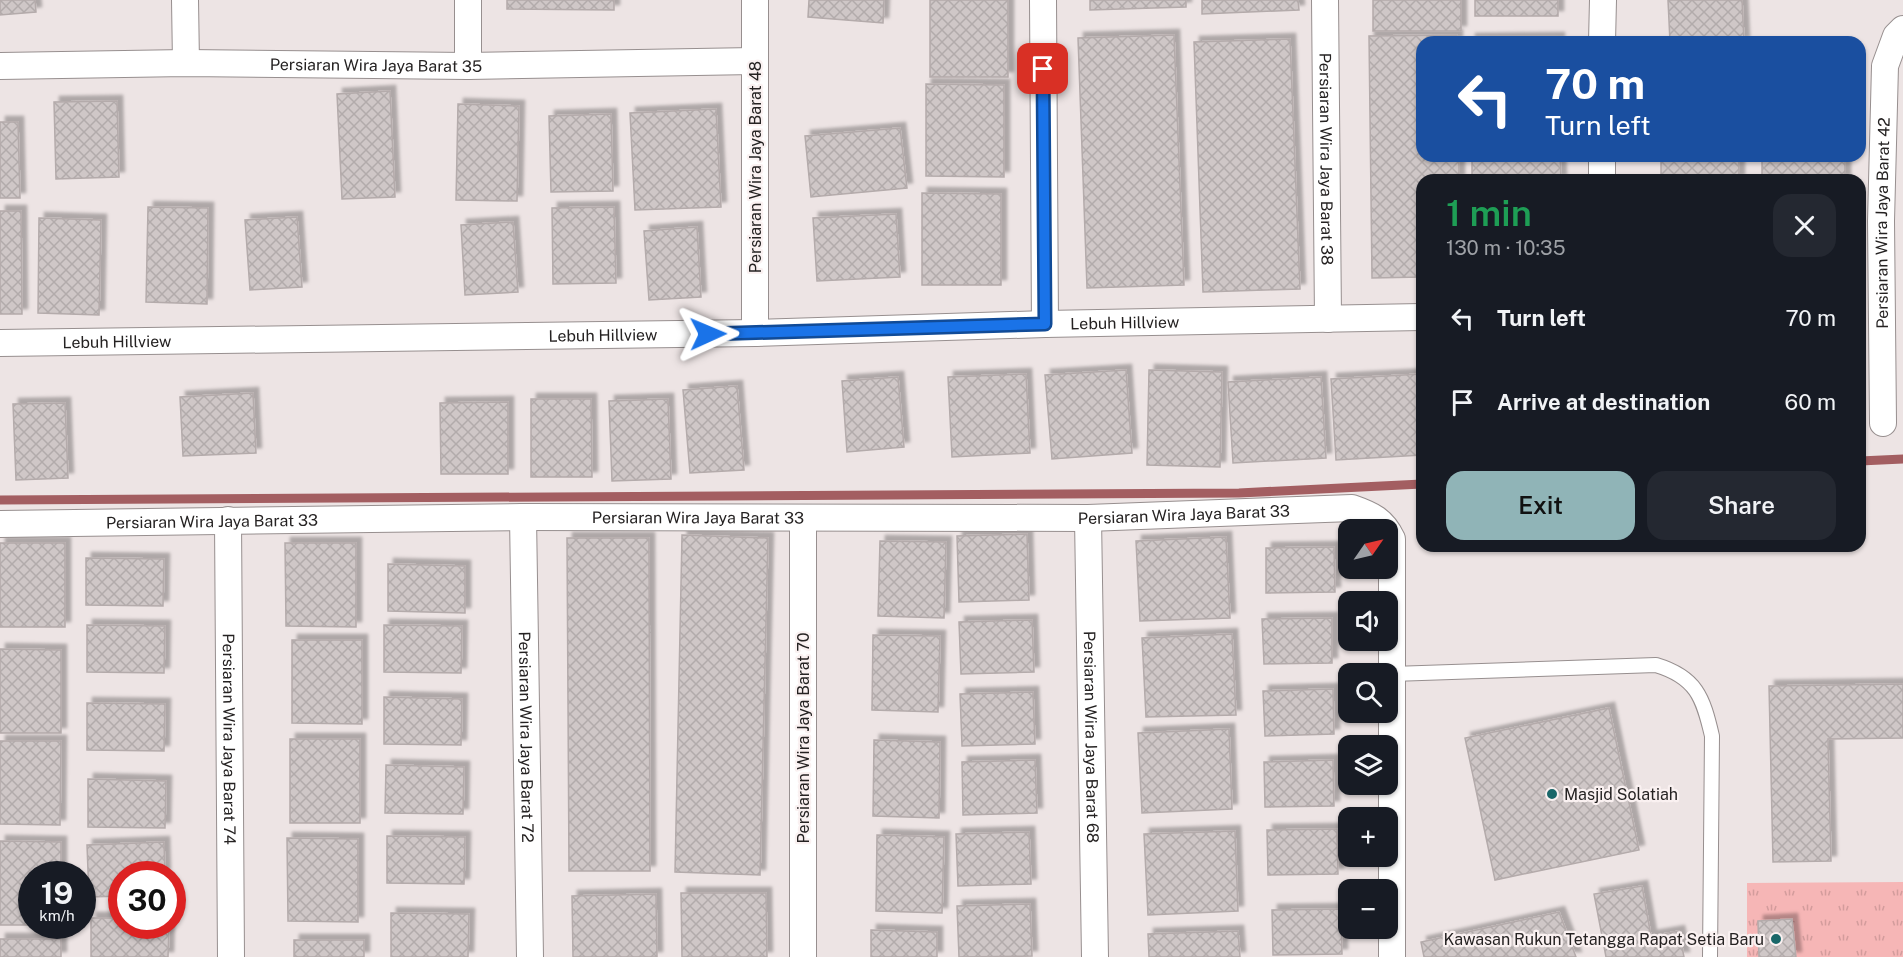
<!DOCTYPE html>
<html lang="en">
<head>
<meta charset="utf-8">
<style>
  body { margin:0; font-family:"Public Sans",sans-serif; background:#242831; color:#f1f3f6; height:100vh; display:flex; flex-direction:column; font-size:22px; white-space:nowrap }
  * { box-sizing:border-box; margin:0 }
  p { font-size:20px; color:#9ea1a6 }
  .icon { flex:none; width:33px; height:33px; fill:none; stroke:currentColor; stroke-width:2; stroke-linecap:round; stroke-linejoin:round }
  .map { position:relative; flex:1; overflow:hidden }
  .drawer { position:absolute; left:1416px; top:174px; width:450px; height:378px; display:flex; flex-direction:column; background:#171b24; border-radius:18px; box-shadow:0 2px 4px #0004 }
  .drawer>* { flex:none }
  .guide { position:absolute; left:1416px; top:36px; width:450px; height:126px; border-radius:18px; box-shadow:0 2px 4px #0004; background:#1a4fa0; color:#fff; overflow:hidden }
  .needle { width:39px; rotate:56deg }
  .controls { position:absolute; left:1338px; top:519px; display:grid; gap:12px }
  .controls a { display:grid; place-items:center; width:60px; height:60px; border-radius:12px; background:#171b24; box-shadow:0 2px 4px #0004; font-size:30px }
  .speed { position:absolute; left:18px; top:861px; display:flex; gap:12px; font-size:30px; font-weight:700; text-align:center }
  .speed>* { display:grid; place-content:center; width:78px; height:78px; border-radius:50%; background:#171b24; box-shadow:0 2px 4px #0004; line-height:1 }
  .speed small { font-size:15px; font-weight:400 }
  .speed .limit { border:9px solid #d22; background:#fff; color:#111 }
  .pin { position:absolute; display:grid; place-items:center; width:51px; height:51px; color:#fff; margin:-26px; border-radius:12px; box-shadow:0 3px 9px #0006 }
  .me { position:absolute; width:66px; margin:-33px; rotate:89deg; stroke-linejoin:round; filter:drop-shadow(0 0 4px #0008) }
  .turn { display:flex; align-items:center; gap:21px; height:126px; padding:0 30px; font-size:27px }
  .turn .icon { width:78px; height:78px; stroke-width:2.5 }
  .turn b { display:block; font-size:42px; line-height:51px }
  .round { display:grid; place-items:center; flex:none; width:63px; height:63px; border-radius:18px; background:#242831 }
  .overview { display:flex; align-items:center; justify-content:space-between; height:102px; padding:0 30px }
  h1 { font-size:36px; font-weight:600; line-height:45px; color:#1e9e55 }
  .button { display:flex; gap:12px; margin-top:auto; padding:12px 30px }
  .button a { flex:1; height:69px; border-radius:18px; background:#90b4b7; color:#111; font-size:24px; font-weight:600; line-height:69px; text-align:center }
  .button a+a { background:#242831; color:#f1f3f6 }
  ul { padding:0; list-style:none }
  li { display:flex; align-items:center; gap:18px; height:84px; padding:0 30px }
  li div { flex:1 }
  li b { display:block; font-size:22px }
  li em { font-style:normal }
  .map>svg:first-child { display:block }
  .park { fill:url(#park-tufts) }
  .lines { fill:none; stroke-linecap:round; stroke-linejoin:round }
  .stream { stroke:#a35e61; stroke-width:9 }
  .building { fill:url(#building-cross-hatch); stroke:#b4abab; stroke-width:1.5; filter:url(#shadow) }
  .lane-casing { stroke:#978f8f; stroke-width:16 }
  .street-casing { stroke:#978f8f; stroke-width:28 }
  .lane { stroke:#fff; stroke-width:14 }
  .street { stroke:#fff; stroke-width:26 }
  .route-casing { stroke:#114b97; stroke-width:15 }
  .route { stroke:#1a73e8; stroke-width:10 }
  .poi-dot { fill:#196769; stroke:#faf1f1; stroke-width:2 }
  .labels { text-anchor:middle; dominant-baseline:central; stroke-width:4.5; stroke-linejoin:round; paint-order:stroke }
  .street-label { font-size:16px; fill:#252222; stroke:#faf1f1 }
  .poi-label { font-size:16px; fill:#252222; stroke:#faf1f1; text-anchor:start }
</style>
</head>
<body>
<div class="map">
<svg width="1903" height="957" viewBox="0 0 1903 957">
  <defs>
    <pattern id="park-tufts" width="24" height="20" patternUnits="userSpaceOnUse" patternTransform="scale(1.5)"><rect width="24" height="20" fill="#f6b6b6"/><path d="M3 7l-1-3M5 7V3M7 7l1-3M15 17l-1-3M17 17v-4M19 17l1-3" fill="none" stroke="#d39c9c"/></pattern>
    <pattern id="building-cross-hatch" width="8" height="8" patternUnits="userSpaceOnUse" patternTransform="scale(1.5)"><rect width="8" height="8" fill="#cfc7c7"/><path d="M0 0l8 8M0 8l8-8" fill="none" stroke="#b2abab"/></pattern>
    <filter id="shadow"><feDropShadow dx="5.5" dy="-5.5" stdDeviation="1.5" flood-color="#0004"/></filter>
  </defs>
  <rect width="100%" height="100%" fill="#ede4e4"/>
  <path class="park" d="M1903 882V957H1747V883Z"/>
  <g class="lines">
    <path class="stream" d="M1860 461 1903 459
      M0 500 1239 493 1422 484"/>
  </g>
  <path class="building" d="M0 0H35L36 12 0 15Z
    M507 0H614V10L507 9Z
    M809 0H884L883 23 808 17Z
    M930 0H1008V77H930Z
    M1090 0H1186V7L1090 10Z
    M1202 0H1298L1299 10 1202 14Z
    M1373 0H1461V31H1373Z
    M1475 0H1558V16H1475Z
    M1668 0H1742L1744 42H1670Z
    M1174 35 1184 285 1087 288 1078 38Z
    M1457 35V42H1422V156H1459V180H1422V277L1372 278 1369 36Z
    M1559 38V42H1470V39Z
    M1290 39 1300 289 1203 292 1194 42Z
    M926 84 1004 85V177L926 176Z
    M390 91 395 197 342 199 337 94Z
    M117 101 119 177 56 179 54 102Z
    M458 104 519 106 517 201 456 200Z
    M716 109 721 207 635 210 630 113Z
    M611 114 613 191 551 192 549 116Z
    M0 122H18L20 198H0Z
    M900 128 907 188 811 197 805 136Z
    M1472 156H1560L1561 180H1472Z
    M1661 156H1739V180H1661Z
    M1762 156H1845V180H1762Z
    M922 193 1001 194V285H922Z
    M148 207 208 208 207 304 146 302Z
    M614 207 616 283 553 284 552 208Z
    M0 211H21L22 314H0Z
    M896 214 900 277 817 281 813 218Z
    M297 217 302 287 250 290 245 220Z
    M39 218 101 220 99 315 38 313Z
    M513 222 518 292 465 295 461 225Z
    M697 227 701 297 649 300 644 231Z
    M1126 370 1132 453 1052 459 1045 375Z
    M1149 370 1222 372 1220 467 1147 465Z
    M1026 374 1030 453 952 457 948 377Z
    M1422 374V455L1336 460 1331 379Z
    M898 377 904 447 847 452 842 381Z
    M1321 377 1326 458 1233 463 1228 382Z
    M737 386 744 470 690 473 683 390Z
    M253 393 256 453 183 456 180 397Z
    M531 399H591L592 477H531Z
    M668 399 671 479 612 481 609 401Z
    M508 402V474H441L440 403Z
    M65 403 68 478 16 480 13 404Z
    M1027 534 1029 600 959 602 957 536Z
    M682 535 768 538 760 875 675 872Z
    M1226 537 1230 618 1140 621 1136 541Z
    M567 538H649L650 871H569Z
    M880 541 946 542 944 618 878 616Z
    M0 543H65V627H0Z
    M285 543H356V627L286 626Z
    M1334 547 1335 592 1266 593V548Z
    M86 558 164 559 163 606 86 605Z
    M388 564 465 566V613L388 611Z
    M1332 618V663L1264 664 1262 619Z
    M1032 620 1034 672 961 674 959 622Z
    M87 625 165 626 164 673 87 672Z
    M384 625 462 626 461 673 384 672Z
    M1232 634 1236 715 1146 717 1142 638Z
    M873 635 940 636 938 712 872 710Z
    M292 640H362V724L292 723Z
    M0 649 61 650V733H0Z
    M1903 684V738L1828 739 1831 861 1773 862 1769 686Z
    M1333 689 1334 734 1265 736 1263 691Z
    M1033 692 1035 744 962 746 960 694Z
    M384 697 462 699 461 745 384 744Z
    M87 703 165 704 164 751 87 750Z
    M1609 708 1639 850 1495 880 1465 738Z
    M1229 729 1232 809 1142 813 1138 733Z
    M290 739H360V823H290Z
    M874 740 940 742 939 818 873 816Z
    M0 741H61L60 825 0 824Z
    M1035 760 1037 813 963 815 962 762Z
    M1333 760 1334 806 1265 807 1264 762Z
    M386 765 464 767 463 814 385 813Z
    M88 779 166 781 165 828 88 827Z
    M1337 829 1338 874 1268 875 1267 830Z
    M1235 831 1238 911 1148 915 1144 834Z
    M1029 832 1031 884 958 886 956 834Z
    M877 835 944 837 942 913 876 911Z
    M387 836 465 837 464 884 387 883Z
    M287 838 358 839V922L288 921Z
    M0 841 61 842V874H32V925H0Z
    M164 842 165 874H122V896L89 897 87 845Z
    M1642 886 1651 936 1679 931 1684 957H1606L1594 894Z
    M681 893H766L767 957H682Z
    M656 894 657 957H573L572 896Z
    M1030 904 1032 956 959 957 957 906Z
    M1341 909 1342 954 1273 955 1272 910Z
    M1559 912 1576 957H1424L1421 942Z
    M391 913 469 914 468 957H391Z
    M91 918H122V926H169L168 957H91Z
    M1792 919 1796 957H1759L1758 921Z
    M871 930 937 932V957H871Z
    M1238 931 1240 957H1149L1148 934Z
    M0 939H61V957H0Z
    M294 940H364V957H294Z"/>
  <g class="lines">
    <g class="lane-casing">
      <path id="lane" d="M1392 674 1656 665C1696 677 1703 697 1712 736L1710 957"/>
    </g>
    <g class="street-casing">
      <g id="street">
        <path d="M185 0 186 63"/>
        <path d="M755 0V333"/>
        <path d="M1043 0 1045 324"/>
        <path id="s1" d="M1325 0 1328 319"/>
        <path d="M1602 42 1603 0"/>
        <path id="s2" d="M0 66 186 63 468 66 754 61"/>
        <path d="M468 66V0"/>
        <path d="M1602 180V156"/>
        <path id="s3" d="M0 343 755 333 1045 324 1422 317"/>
        <path id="s4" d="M1883 423 1881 221 1885 66 1896 36 1903 29"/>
        <path id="s5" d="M523 517 530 957"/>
        <path id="s6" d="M1088 518 1095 957"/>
        <path id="s7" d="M228 520 231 957"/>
        <path id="s8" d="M0 524 523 517 1088 518 1352 508C1372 515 1383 520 1392 539V957"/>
        <path d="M803 957V518"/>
      </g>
    </g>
    <use href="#lane" class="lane"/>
    <use href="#street" class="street"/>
  </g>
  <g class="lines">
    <g class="route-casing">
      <path id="route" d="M708 334 1045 324 1043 69"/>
    </g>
    <use href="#route" class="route"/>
  </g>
  <g class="poi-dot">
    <circle cx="1552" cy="794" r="6"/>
    <circle cx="1776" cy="939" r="6"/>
  </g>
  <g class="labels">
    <g class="street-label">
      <text stroke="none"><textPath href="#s2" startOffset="376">Persiaran Wira Jaya Barat 35</textPath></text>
      <text stroke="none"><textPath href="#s1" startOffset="159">Persiaran Wira Jaya Barat 38</textPath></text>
      <text transform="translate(755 167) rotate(-90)">Persiaran Wira Jaya Barat 48</text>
      <text stroke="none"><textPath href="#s4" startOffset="200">Persiaran Wira Jaya Barat 42</textPath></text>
      <text stroke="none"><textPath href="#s3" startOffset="1125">Lebuh Hillview</textPath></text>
      <text stroke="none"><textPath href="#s3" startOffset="603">Lebuh Hillview</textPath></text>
      <text stroke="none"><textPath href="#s3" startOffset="117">Lebuh Hillview</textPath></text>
      <text stroke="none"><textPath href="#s8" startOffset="1184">Persiaran Wira Jaya Barat 33</textPath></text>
      <text stroke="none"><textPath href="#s8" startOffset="698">Persiaran Wira Jaya Barat 33</textPath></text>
      <text stroke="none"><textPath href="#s8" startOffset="212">Persiaran Wira Jaya Barat 33</textPath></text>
      <text stroke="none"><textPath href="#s5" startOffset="220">Persiaran Wira Jaya Barat 72</textPath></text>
      <text stroke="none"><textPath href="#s6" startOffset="219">Persiaran Wira Jaya Barat 68</textPath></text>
      <text transform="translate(803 738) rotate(-90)">Persiaran Wira Jaya Barat 70</text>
      <text stroke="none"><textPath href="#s7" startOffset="219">Persiaran Wira Jaya Barat 74</textPath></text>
    </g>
    <g class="poi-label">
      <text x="1564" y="794">Masjid Solatiah</text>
      <text x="1764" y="939" text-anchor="end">Kawasan Rukun Tetangga Rapat Setia Baru</text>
    </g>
  </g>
</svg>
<div class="controls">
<a><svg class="needle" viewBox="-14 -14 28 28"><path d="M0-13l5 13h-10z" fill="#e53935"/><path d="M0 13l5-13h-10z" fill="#9ea1a6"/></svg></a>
<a><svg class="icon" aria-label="sound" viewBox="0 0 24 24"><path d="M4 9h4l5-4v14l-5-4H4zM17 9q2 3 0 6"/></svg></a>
<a><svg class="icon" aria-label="search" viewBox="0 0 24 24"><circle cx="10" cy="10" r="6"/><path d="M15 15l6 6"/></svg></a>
<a><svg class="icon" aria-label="layers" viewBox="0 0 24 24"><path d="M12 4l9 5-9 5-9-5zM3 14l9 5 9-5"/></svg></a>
<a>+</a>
<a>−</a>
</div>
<div class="speed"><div>19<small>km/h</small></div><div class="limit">30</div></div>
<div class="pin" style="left:1043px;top:69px;background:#d93025"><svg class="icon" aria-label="arrive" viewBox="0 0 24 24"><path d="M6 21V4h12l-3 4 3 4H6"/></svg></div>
<svg class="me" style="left:708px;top:334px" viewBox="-20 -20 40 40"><path d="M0-17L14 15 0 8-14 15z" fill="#1a73e8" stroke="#fff" stroke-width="4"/></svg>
<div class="guide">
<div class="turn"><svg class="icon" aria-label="left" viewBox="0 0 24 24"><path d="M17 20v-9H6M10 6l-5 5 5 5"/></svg><div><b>70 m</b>Turn left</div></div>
</div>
<section class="drawer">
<div class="overview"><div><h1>1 min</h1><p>130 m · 10:35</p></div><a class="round"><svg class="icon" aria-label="close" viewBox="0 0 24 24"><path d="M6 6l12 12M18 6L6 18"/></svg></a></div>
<ul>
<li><svg class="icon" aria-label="left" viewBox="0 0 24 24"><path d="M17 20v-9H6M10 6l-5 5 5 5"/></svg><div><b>Turn left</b></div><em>70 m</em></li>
<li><svg class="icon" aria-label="arrive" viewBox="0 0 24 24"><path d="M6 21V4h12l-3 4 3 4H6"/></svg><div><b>Arrive at destination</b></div><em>60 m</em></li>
</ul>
<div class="button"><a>Exit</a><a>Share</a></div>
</section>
</div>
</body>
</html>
